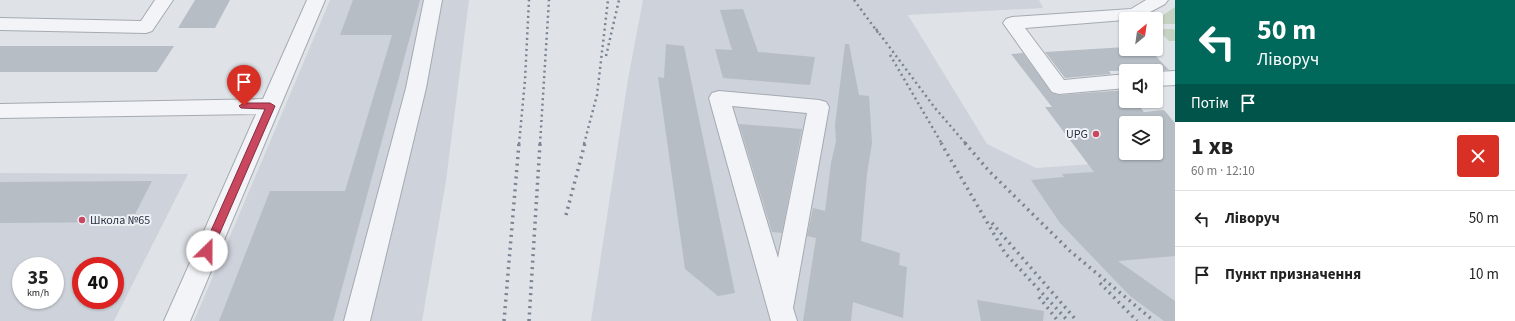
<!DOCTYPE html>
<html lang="uk">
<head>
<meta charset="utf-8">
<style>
  body { margin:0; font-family:"Source Sans 3",sans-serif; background:#f2f2f2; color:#222; height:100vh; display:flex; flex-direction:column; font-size:15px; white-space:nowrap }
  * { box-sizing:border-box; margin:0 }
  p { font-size:13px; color:#767676 }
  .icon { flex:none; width:22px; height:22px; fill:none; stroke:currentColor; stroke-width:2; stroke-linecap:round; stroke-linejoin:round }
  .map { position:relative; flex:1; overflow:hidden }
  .sheet { display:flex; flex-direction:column; background:#fff; width:340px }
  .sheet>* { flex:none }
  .hud { background:#00695c; color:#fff; overflow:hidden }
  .needle { width:26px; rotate:29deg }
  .controls { position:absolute; left:1119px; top:12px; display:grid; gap:8px }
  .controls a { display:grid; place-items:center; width:44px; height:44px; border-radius:4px; background:#fff; box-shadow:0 1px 3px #0004; font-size:20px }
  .speed { position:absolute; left:12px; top:257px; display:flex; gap:8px; font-size:20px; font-weight:700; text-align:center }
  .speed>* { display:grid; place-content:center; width:52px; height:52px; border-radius:50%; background:#fff; box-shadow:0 1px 3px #0004; line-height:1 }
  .speed small { font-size:10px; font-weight:400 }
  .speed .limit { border:6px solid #d22; background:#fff; color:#111 }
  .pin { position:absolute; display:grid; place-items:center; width:34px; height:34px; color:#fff; margin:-41px -17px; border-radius:50% 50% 50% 0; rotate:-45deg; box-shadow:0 0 4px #0007 }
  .pin .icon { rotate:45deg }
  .me { position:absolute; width:44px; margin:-22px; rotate:23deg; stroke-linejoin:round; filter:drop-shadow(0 0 3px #0008) }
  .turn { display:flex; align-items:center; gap:14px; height:84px; padding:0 16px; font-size:18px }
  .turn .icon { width:52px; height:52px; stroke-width:2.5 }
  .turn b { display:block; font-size:28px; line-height:34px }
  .then { display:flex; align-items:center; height:38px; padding:0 16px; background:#0003; gap:8px; font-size:15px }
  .round { display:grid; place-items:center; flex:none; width:42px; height:42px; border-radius:4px; background:#f2f2f2 }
  .head { display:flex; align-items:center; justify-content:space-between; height:68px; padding:0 16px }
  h1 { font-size:24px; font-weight:700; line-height:30px }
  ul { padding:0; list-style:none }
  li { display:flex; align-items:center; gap:12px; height:56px; padding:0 16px; border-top:1px solid #e0e0e0 }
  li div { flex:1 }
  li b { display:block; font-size:15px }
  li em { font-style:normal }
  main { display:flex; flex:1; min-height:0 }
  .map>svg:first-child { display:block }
  .built { fill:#ced2da; fill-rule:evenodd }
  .green { fill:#c6d2c1 }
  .building { fill:#b7bdc5; fill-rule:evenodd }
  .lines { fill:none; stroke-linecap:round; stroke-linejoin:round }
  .minor-casing { stroke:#a5aab2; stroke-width:2 }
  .minor { fill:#f2f4f7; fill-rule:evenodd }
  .rail-far1 { stroke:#798391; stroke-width:2.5; stroke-dasharray:2 3.5; stroke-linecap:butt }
  .rail { stroke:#798391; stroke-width:3.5; stroke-dasharray:2 4.5; stroke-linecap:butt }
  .route { fill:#ca4760; stroke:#832e3e }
  .poi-dot { fill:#ca4760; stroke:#eff2f6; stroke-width:1.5 }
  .labels { text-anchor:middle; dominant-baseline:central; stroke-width:4; stroke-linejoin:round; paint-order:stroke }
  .poi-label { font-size:12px; fill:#29323f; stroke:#eff2f6; text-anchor:end }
</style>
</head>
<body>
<main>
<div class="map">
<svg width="1175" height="321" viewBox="0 0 1175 321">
  <rect width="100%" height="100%" fill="#dfe3e8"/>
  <path class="built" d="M330 0H469L446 181 422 321H194Z
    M643 0H1039L1043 8 908 15 987 144 1036 168 1175 158V321H591L628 79Z
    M0 173 188 174 114 321H0ZM21 266H55V300H21ZM81 266H115V300H81Z"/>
  <path class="green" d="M1175 7V24H1156V20Z
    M1157 29H1173L1175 30V41H1169Z"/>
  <path class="building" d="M195 0H230L215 28H178Z
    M353 0H420L333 321H219L270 191H345L392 35H340Z
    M743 9 758 52 815 57 810 85 723 78 715 49 732 50 720 10Z
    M666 44 684 46 735 293 718 296 685 269 658 77 664 78Z
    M845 44H849L859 95 869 96 872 143 867 174 861 241 900 253 899 265 907 267 903 318 853 302 851 321H803L816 238 807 236 813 208 825 211 831 163 836 141 835 125Z
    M0 46H174L157 72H0Z
    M1126 47V49H1149L1169 70 1109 71 1111 74 1065 78 1045 52Z
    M1023 53 1052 93 1059 95 1125 90 1126 101H1135L1144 112 1164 110 1175 123V256L1118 261 1175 301V321H1164L1130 296 1060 223 1031 180 1064 177 1062 174 1094 172 1045 107H1052L1011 54ZM1126 123H1156V153H1126Z
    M739 124 802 129 782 233 772 232Z
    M152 181 131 222 0 223V182Z
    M977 300 1044 311 1043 321H981Z"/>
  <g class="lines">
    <g class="minor-casing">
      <path id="minor" d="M155 0H173L152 31 146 33 0 30V18L141 21Z
        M307 0H325L190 321H164L256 114 0 118V104L263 99Z
        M424 0H442L426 88 370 321H344L406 88Z
        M1146 0H1168L1165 4 1137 19 1025 28 1064 80 1126 74V88L1059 94 1052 92 1003 23 1006 19 1012 17 1131 9Z
        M1175 71V85L1156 86V72Z
        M719 91 819 100 826 102 829 107 793 308 797 321H771L709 98 712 93ZM732 106 807 113 778 258Z"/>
    </g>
    <use href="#minor" class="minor"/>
    <path class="rail-far1" d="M854 0 879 34
      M876 29 935 108 966 144
      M890 55 942 144
      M606 56 619 0
      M519 144 525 80 529 0
      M540 144 549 0
      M584 144 597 95 608 0"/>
    <path class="rail" d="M941 143 1005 253 1068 321
      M965 143 989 171 1070 251 1154 321
      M566 215 585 143
      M992 223 1077 321
      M1100 283 1137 321
      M1039 297 1058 321
      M504 321 519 143
      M529 321 540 143"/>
  </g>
  <path class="route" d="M244 103H270L275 106 212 251 211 254 207 255 204 254 202 251 265 109 241 108 239 106Z"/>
  <g class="poi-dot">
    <circle cx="1096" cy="134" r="4"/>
    <circle cx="82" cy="220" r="4"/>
  </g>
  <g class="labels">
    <g class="poi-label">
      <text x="1088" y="134">UPG</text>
      <text x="90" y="220" text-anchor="start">Школа №65</text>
    </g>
  </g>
</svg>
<div class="controls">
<a><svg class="needle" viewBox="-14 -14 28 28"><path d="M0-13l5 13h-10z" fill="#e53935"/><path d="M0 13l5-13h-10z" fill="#767676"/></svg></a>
<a><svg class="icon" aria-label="sound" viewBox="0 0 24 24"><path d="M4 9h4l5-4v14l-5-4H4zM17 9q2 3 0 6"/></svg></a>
<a><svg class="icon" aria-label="layers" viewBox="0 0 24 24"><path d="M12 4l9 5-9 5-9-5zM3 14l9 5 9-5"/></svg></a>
</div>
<div class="speed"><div>35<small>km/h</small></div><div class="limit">40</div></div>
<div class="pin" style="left:244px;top:106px;background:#d93025"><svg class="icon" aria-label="arrive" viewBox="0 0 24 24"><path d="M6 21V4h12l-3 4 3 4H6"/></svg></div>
<svg class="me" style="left:207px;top:251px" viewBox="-20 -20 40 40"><circle r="19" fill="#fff"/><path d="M0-13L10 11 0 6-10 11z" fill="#ca4760"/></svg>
</div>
<section class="sheet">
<div class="hud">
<div class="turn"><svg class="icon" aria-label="left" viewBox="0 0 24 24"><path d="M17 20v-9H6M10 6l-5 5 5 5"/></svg><div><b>50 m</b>Ліворуч</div></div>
<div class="then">Потім<svg class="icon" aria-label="arrive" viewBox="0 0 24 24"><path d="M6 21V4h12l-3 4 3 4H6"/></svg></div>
</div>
<div class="head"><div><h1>1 хв</h1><p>60 m · 12:10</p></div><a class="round" style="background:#d93025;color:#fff"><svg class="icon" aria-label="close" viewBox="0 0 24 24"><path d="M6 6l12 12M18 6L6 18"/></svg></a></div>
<ul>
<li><svg class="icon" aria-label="left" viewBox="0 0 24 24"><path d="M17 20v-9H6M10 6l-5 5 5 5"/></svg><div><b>Ліворуч</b></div><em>50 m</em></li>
<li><svg class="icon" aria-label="arrive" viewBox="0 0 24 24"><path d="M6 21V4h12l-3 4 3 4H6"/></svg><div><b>Пункт призначення</b></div><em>10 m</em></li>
</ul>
</section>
</main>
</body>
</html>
